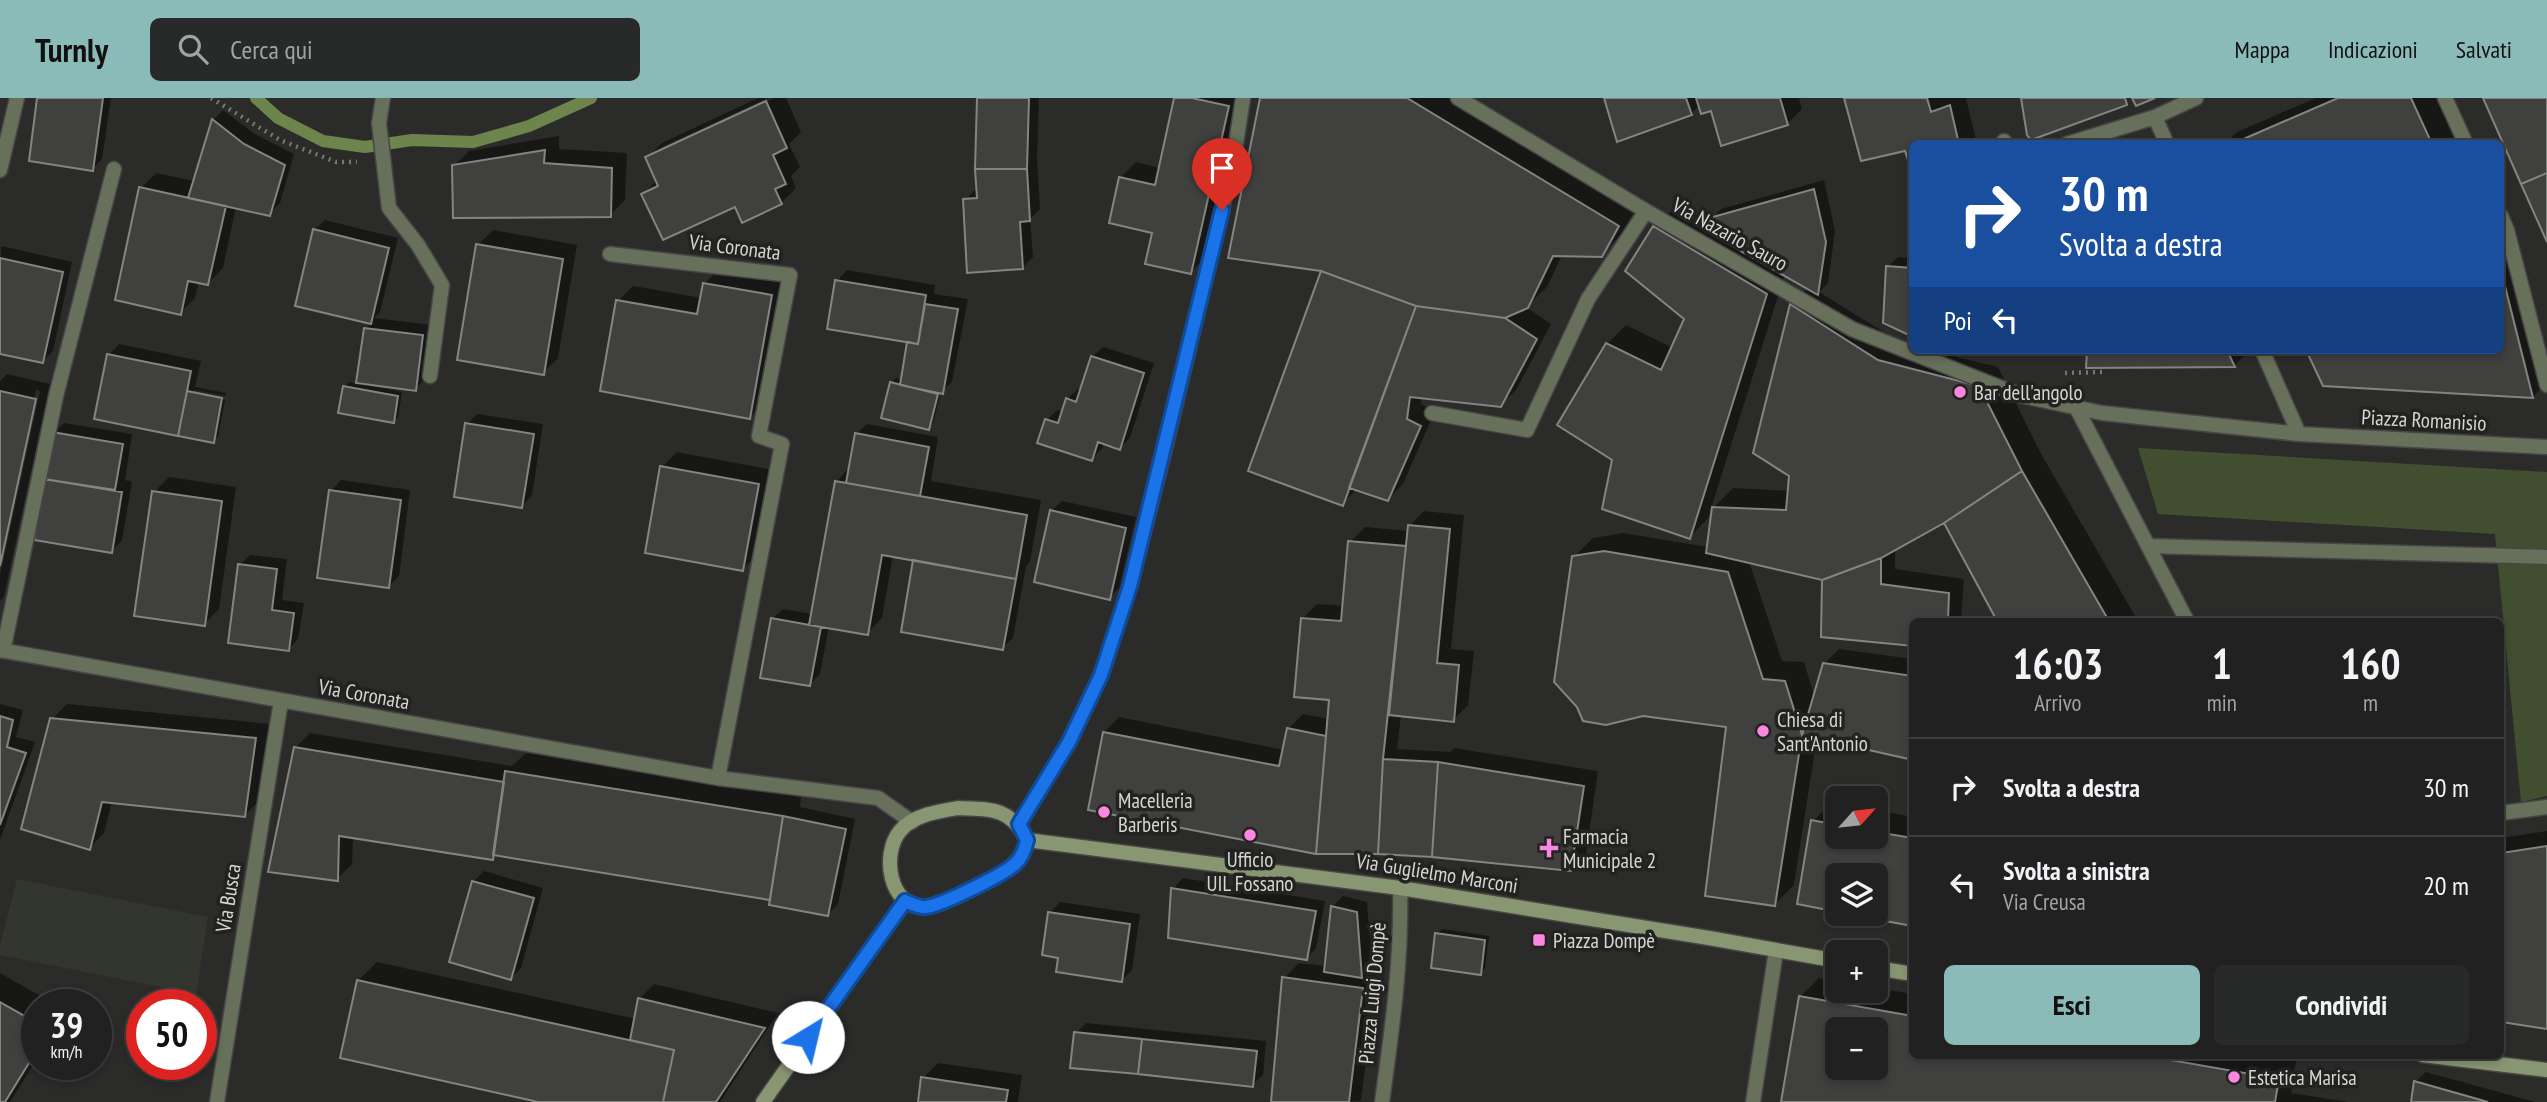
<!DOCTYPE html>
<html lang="it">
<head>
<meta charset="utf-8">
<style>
  body { margin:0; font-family:"PT Sans Narrow",sans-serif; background:#282929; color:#f1f3f6; height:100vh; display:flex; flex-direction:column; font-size:26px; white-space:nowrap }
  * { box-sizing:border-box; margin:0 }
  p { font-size:23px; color:#a2a3a5 }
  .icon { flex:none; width:38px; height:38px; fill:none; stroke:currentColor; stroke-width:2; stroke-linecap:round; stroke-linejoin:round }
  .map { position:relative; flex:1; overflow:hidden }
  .panel { position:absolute; left:1909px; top:520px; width:595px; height:441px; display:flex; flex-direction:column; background:#202120; border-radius:10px; box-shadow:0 4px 10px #0003,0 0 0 2px #3d3e3e }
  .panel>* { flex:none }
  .hud { position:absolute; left:1909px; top:42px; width:595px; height:214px; border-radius:10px; box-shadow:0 4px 10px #0003,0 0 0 2px #3d3e3e; background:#1a4fa0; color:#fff; overflow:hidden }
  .needle { width:46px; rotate:63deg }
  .buttons { position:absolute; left:1825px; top:688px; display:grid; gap:14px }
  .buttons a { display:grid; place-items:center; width:63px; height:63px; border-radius:10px; background:#202120; box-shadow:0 4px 10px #0003,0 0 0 2px #3d3e3e; font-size:35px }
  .speed { position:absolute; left:21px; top:891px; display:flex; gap:14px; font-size:35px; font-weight:700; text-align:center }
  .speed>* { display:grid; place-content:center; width:91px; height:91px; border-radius:50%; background:#202120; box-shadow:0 4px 10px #0003,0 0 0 2px #3d3e3e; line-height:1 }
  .speed small { font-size:18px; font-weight:400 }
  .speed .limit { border:10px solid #d22; background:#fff; color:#111 }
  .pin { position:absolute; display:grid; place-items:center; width:60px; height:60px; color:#fff; margin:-72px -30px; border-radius:50% 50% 50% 0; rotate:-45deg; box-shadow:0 0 7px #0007 }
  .pin .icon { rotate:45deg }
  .me { position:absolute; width:77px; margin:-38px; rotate:36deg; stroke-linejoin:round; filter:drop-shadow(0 0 5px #0008) }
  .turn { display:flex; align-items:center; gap:24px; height:147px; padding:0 35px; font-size:32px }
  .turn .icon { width:91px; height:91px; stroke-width:2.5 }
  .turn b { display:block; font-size:49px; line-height:60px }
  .then { display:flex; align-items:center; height:66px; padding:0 35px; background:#0003; gap:14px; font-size:26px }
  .eta { display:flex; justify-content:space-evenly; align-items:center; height:119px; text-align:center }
  .eta b { font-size:42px; font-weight:600; line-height:49px }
  .primary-button { display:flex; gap:14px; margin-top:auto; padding:14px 35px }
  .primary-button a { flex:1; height:80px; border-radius:10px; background:#8bbbb9; color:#111; font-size:28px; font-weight:600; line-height:80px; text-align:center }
  .primary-button a+a { background:#282929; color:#f1f3f6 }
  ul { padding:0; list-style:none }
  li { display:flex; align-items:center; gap:21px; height:98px; padding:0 35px; border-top:2px solid #3d3e3e }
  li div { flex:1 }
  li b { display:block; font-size:26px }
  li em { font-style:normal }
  header { display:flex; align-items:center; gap:42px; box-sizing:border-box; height:98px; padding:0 35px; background:#8bbbb9; color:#111 }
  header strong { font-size:33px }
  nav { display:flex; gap:38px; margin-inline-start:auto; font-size:24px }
  .search { width:490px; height:63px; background:#282929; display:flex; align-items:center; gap:18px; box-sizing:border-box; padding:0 24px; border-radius:10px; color:#a2a3a5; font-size:26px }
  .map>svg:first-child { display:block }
  .built { fill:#33362e }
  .green { fill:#424e30 }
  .shadow { fill:#0007; fill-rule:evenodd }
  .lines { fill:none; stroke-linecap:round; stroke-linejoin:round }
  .stream { stroke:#6e844d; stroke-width:12 }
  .building { fill:#40413f; stroke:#838582; stroke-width:2; fill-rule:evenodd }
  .lane-casing { stroke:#464745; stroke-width:17 }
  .street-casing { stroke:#464745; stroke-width:17 }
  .secondary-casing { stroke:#464745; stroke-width:17 }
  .path { stroke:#777876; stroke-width:4.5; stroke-dasharray:2 5; stroke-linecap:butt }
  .lane { stroke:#67705a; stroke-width:14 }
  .street { stroke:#67705a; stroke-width:14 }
  .secondary { stroke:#889772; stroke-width:14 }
  .route-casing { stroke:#114b97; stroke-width:18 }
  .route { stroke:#1a73e8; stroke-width:12 }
  .poi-dot { fill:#fd86e2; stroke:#222320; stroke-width:2.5 }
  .labels { text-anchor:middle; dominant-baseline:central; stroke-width:7; stroke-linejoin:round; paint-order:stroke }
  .street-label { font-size:21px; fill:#d5d5d4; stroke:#222320 }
  .poi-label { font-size:21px; fill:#d5d5d4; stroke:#222320; text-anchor:start }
</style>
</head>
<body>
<header>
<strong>Turnly</strong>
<div class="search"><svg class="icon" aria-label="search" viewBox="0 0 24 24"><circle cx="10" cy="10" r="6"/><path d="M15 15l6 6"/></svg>Cerca qui</div>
<nav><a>Mappa</a><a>Indicazioni</a><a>Salvati</a></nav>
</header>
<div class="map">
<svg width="2547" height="1004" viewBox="0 0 2547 1004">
  <rect width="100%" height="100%" fill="#2b2c2a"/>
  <path class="built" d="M17 781 208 819 196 896 0 857V848Z"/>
  <path class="green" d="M2138 350 2547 374V698L2521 704 2495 436 2158 416Z"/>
  <path class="shadow" d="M39 0H111L102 61 92 71Z
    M758 0H768L662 49V53L774 0H786L801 34 789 46 800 69 791 78 796 90 781 105 736 106 643 96 657 82 647 60 662 45Z
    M979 0H1039L1037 60 1040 111 1030 121 1033 159 1022 170 965 102 975 92 978 91Z
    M1176 0H1241L1205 160 1190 175 1154 134 1121 79 1136 64 1160 70Z
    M1262 0H1457L1637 109 1620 138 1601 157H1562L1547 189 1526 209 1551 226 1516 292 1500 307 1422 298 1421 306 1435 313 1403 386 1388 401 1357 391 1342 406 1323 172Z
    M1606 0H1799L1802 11 1787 26 1700 7 1691 16Z
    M1846 0H1966L1977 46H1913L1906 51Z
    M2316 0H2438L2459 46H2225L2237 34Z
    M223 12 255 36 294 56 280 105 269 116 236 109 223 170 208 185 199 183 195 200 180 215 141 90 156 75 195 83 213 22Z
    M559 38V51L627 55 625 102 610 117 454 68 469 53Z
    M1824 82 1835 133 1828 185 1819 194 1913 252H1929L1998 269 2040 354 2138 523H1999L1944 423 1895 450V471L1964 481 1961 523H1913L1824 480 1749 463 1782 563 1804 564 1815 600 1824 566 1839 551 1913 561V660L1817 639 1794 787 1775 806 1727 628 1574 459 1593 440 1623 435 1708 449 1714 409 1733 390 1790 393 1791 378 1755 354 1792 207 1808 190 1785 176 1708 420 1690 439 1614 362 1607 246 1626 227 1673 250 1687 221 1654 130 1673 111 1711 133V121L1721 111Z
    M325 122 398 140 380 214 374 220 432 227 425 281 415 291 366 284V287L402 294 398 319 393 323 344 289 349 284 358 286 365 231 371 225 297 207 314 132Z
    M2512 126 2547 263V284L2533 299 2324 287 2308 252H2501V129Z
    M493 132 577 147 558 260 543 275 478 147Z
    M1 148 72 164 53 253 42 264 0 254Z
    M1898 159 1913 160V237L1887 169Z
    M719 171 786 183 765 304 750 319 618 203 633 188 702 200 704 186Z
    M847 172 935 187 934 196 968 201 952 284 941 294 933 325 928 330 892 285 896 280 902 282 909 243 837 183Z
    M119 246 201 263 195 289 226 295V298L194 292V296L225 302 218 338 213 343 96 320 109 257Z
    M1103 249 1154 265 1130 340 1119 350 1104 345 1102 350 1092 361 1047 322 1057 312 1064 314 1067 301 1078 291 1082 292 1092 259Z
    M2089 252H2249V253L2234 268Z
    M7 276 50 286 4 498 0 503V477L40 293 36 292 0 460V283Z
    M477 316 543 326 532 397 522 408 467 326Z
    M64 325 132 336 125 382 132 384 122 442 112 453 36 440 53 335Z
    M867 326 938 339 931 383 1041 402 1030 464 1026 468 1013 540 1002 550 915 461 893 457 882 520 867 535 829 528 820 576 810 586 772 521 783 511 812 516 836 384 850 369 856 336Z
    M677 354 773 372 758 456 743 471 662 369Z
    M169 379 236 389 219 511 204 526 154 394Z
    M341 382 410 392 399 478 389 488 331 393Z
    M1062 403 1136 419 1119 490 1109 500 1051 413Z
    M1424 413 1464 417 1451 551 1474 553 1468 607 1453 622 1401 617 1397 651 1450 654 1454 650 1598 673 1586 756 1571 771 1104 634 1119 619 1284 652 1288 631 1303 616 1329 621 1331 600 1302 521 1317 506 1344 508 1350 444 1365 429 1409 433V428Z
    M250 457 287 461 282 502 304 505 298 541 288 552 240 467Z
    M0 606 23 612 16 639 35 644 0 742Z
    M67 606 270 626 260 702 245 717 112 704 104 735 89 750 52 621Z
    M310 635 512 668 526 655 801 699 800 709 855 721 838 806 828 816 772 797 497 756 493 760 353 739 352 766 337 781 295 650Z
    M1832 704 1838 705V738H1876V712L1913 719V826L1856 816H1876V777L1813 723Z
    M2547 733V929L2501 922V740Z
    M484 773 543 790 521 870 511 880 473 784Z
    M1183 780 1325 803 1316 850 1306 861 1173 791Z
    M1343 798 1367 804 1372 868 1366 874 1377 875 1361 1003 1273 1004 1284 880 1299 865 1326 868 1333 808Z
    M1060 804 1140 816 1132 872 1122 882 1060 858 1050 814Z
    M1442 831 1489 838 1485 870 1480 875 1437 836Z
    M377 864 636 921 639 901 654 886 778 915 720 1004H546L358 883Z
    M0 875 55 906H37V961L10 1004H0Z
    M1819 880 1838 883V892H1876V890L1913 896V957H2267L2296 962 2291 995 2349 1004H1783L1800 899ZM1838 931H1876V970H1838Z
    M1086 925 1266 943 1263 977 1252 987 1076 935Z
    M938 965 1022 977 1018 1004H920L923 980Z
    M2426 974 2535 1004H2412L2415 984Z"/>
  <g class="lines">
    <path class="stream" d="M256 0 278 20 323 43 365 49 412 42 473 44 529 28 591 0"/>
  </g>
  <path class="building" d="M37 0H103L93 73 29 63Z
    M977 0H1029L1027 71H975Z
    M1174 0H1192L1229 8 1191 176 1145 166 1152 135 1109 125 1119 79 1155 87Z
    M1260 0H1407L1619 128 1602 159 1553 158 1528 210 1505 220 1416 208 1321 173 1228 160Z
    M1604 0H1686L1692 17 1617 44Z
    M1696 0H1780L1788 27 1721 48 1711 13 1701 16Z
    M1844 0H1927L1931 14 1950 7 1959 46H1913V77L1905 53 1861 63Z
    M2021 0H2125L2127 7 2031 42 2027 37Z
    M2132 0H2155L2136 8Z
    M2338 0H2411L2432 46H2232Z
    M2483 0H2547V75L2521 86Z
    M766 3 787 50 773 57 786 86 775 91 782 106 742 125 735 109 663 142 641 96 658 88 645 59Z
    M212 21 244 46 285 67 270 118 188 100Z
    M545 52 544 65 612 70 611 119 453 120 452 67Z
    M975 71H1027L1030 123 1020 124 1023 171 967 175 963 101 977 100Z
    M2547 75V144L2521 86Z
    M139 89 226 108 208 187 188 183 181 217 115 202Z
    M1814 91 1826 144 1818 197 1709 135V120Z
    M1653 128 1767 196 1690 441 1602 411 1612 362 1557 327 1606 245 1661 272 1684 221 1625 173Z
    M313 131 389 150 371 226 295 208Z
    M476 146 563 161 544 277 457 262Z
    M0 160 63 174 43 265 0 256Z
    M1886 168 1913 170V239L1883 225Z
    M2501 172 2533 300 2323 288 2306 252H2501Z
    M1321 173 1416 208 1343 408 1248 373Z
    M835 182 926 197 918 246 827 231Z
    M703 185 772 197 750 321 600 293 616 202 697 216Z
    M925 206 958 211 943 296 900 287 907 244 918 246Z
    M1790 206 1878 262 1979 288 2022 373 1944 425 1881 460 1822 482 1706 455 1712 409 1786 412 1789 378 1753 355Z
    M1416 208 1505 220 1537 241 1501 309 1410 299 1407 321 1421 328 1388 403 1349 390Z
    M364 230 423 237 416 293 356 285Z
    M2035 252H2061L2062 256Z
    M2087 252H2227L2235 269 2086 270Z
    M107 256 191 273 178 338 94 321Z
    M1091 258 1144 275 1120 352 1098 344 1092 363 1037 345 1045 321 1058 325 1066 300 1076 304Z
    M890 284 938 296 929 332 881 320Z
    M343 288 398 298 394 325 338 315Z
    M0 293 36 301 0 468Z
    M187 293 222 300 214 345 178 338Z
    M465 325 534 336 522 410 454 399Z
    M52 334 123 346 115 392 44 381Z
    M855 335 929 349 920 398 846 385Z
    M660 368 759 386 743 473 645 455Z
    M2022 373 2109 523H1997L1944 425Z
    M44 381 122 394 112 455 34 442Z
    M835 383 1027 417 1016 481 882 457 868 537 809 527Z
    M329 392 401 402 389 490 317 480Z
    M152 393 222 403 205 528 134 518Z
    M1050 412 1126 430 1110 502 1034 484Z
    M1408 427 1450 431 1437 565 1459 567 1454 624 1389 617Z
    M1348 443 1406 448 1383 661 1378 756H1316L1329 602 1294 599 1301 520 1341 523Z
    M1604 453 1728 474 1763 581 1785 583 1802 637 1775 808 1705 798 1726 629 1643 618 1606 627 1583 623 1577 609 1554 584 1572 458Z
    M1881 460V486L1949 495 1948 523H1913V548L1821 539 1822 482Z
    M913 462 1016 481 1003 552 901 534Z
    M238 466 277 471 272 512 294 515 289 553 228 545Z
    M771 520 821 529 810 588 760 580Z
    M1823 565 1913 578V662L1802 637Z
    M0 618 13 622 7 649 26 655 0 727Z
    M50 620 256 640 245 719 102 704 90 752 21 731Z
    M1287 630 1326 638 1316 756 1088 712 1103 634 1279 668Z
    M294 649 504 684 493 762 339 738 338 783 268 774Z
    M1383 661 1438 664 1432 759 1378 756Z
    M1438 664 1584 688 1571 773 1432 759Z
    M505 673 783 718 770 802 493 757Z
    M783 718 846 731 828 818 769 807Z
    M1811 722 1838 727V738H1876V734L1913 740V828L1846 816H1876V777H1838V814L1797 806Z
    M2547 748V931L2501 924V755Z
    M472 783 534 800 511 882 449 864Z
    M1171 790 1316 813 1307 862 1168 840Z
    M1331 808 1357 814 1362 880 1324 874Z
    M1048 814 1130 826 1122 884 1056 874 1058 860 1042 857Z
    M1435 835 1485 842 1481 877 1431 870Z
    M1282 879 1363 890 1349 1004H1271Z
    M357 882 674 952 663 1004H538L340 960Z
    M1799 898 1913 918V957H2142L2279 981 2275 1004H1781ZM1838 931H1876V970H1838Z
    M638 900 765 930 716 1004H663L674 952 630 942Z
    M0 904 37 925V952L5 1004H0Z
    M1074 934 1142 941 1138 976 1070 970Z
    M1142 941 1257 953 1253 989 1138 976Z
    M921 979 1008 992 1006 1004H918Z
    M2414 983 2488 1004H2411Z"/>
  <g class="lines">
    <g class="lane-casing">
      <path id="lane" d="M0 72 17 0
        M1432 315 1527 332 1588 201 1646 113
        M2149 448 2547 459"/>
    </g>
    <g class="street-casing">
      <path id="street" d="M383 0 379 25 389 110 418 147 442 187 430 278
        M1458 0 1646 113 1852 231 2019 297 2102 315 2299 336 2547 349
        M2445 0 2466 46
        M2155 19 2196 0
        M2004 43V46
        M2067 46 2155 19 2167 46
        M2501 118 2507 132 2547 287
        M610 156 790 177 759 338 782 346 718 680
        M2262 252 2299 336
        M2076 309 2187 523
        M0 552 718 680 878 700 912 724
        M3 553 56 298 114 71
        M2501 715 2547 709
        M1019 726 1069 644 1101 577 1130 488 1163 359 1233 65 1243 0
        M217 1004 281 603
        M1382 1004C1392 932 1402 862 1400 790
        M1753 1004 1776 853"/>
    </g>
    <g class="secondary-casing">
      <path id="secondary" d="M958 710C992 711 1011 710 1027 742 1021 768 1002 776 979 787 963 794 942 808 925 809 889 810 881 756 900 733 913 717 939 713 958 710Z
        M1027 742 1400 790 1709 840 1838 863
        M1876 870 1913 876
        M2422 957 2547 972
        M763 1004 905 803"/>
    </g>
    <path class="path" d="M211 0 280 42 336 64H357
      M2065 275 2103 274"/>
    <use href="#lane" class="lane"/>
    <use href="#street" class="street"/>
    <use href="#secondary" class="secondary"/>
  </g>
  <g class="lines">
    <g class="route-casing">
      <path id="route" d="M808 939 905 803C912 806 919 810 926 809 942 807 1003 777 1015 766 1022 760 1025 751 1027 742L1019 726 1069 644 1101 577 1130 488 1222 112"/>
    </g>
    <use href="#route" class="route"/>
  </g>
  <g class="poi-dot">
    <circle cx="1960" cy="294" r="7"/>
    <circle cx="1763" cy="633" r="7"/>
    <circle cx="1104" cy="714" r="7"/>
    <circle cx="1250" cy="737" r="7"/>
    <path d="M1545.5 739.5h7v7h7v7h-7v7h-7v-7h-7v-7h7z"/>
    <rect x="1532" y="835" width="14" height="14" rx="3.5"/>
    <circle cx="2234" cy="979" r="7"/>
  </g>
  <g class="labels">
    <g class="street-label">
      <text transform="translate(1730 136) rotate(29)">Via Nazario Sauro</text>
      <text transform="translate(735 149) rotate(7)">Via Coronata</text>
      <text transform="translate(2424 322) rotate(3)">Piazza Romanisio</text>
      <text transform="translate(364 596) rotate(10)">Via Coronata</text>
      <text transform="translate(1437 775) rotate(9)">Via Guglielmo Marconi</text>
      <text transform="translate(228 800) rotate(-81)">Via Busca</text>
      <text transform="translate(1372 895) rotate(-85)">Piazza Luigi Dompè</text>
    </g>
    <g class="poi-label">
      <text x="1974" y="294">Bar dell'angolo</text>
      <text x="1777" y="621">Chiesa di<tspan x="1777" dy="24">Sant'Antonio</tspan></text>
      <text x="1118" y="702">Macelleria<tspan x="1118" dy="24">Barberis</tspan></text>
      <text x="1563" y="738">Farmacia<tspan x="1563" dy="24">Municipale 2</tspan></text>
      <text x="1250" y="761" text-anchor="middle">Ufficio<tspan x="1250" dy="24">UIL Fossano</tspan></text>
      <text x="1553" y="842">Piazza Dompè</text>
      <text x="2248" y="979">Estetica Marisa</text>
    </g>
  </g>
</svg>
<div class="buttons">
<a><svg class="needle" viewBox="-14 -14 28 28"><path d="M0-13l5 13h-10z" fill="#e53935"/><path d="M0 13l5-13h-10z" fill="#a2a3a5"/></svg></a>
<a><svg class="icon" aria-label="layers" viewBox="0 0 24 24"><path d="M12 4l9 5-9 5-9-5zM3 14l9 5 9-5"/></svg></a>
<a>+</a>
<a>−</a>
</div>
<div class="speed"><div>39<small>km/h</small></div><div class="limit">50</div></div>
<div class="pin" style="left:1222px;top:112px;background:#d93025"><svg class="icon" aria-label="arrive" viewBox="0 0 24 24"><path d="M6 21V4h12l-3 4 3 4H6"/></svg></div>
<svg class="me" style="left:808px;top:939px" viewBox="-20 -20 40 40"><circle r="19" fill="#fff"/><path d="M0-13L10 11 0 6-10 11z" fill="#1a73e8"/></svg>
<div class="hud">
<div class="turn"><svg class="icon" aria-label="right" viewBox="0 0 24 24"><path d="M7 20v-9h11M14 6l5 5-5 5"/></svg><div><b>30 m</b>Svolta a destra</div></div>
<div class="then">Poi<svg class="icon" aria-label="left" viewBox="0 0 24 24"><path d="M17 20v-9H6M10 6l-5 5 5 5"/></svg></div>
</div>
<section class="panel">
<div class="eta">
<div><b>16:03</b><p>Arrivo</p></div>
<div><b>1</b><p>min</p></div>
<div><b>160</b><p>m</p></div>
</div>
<ul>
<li><svg class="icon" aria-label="right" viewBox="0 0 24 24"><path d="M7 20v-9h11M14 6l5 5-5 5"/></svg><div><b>Svolta a destra</b></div><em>30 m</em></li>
<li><svg class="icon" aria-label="left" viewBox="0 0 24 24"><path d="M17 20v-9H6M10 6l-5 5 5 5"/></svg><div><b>Svolta a sinistra</b><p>Via Creusa</p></div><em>20 m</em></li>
</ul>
<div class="primary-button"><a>Esci</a><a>Condividi</a></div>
</section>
</div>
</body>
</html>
